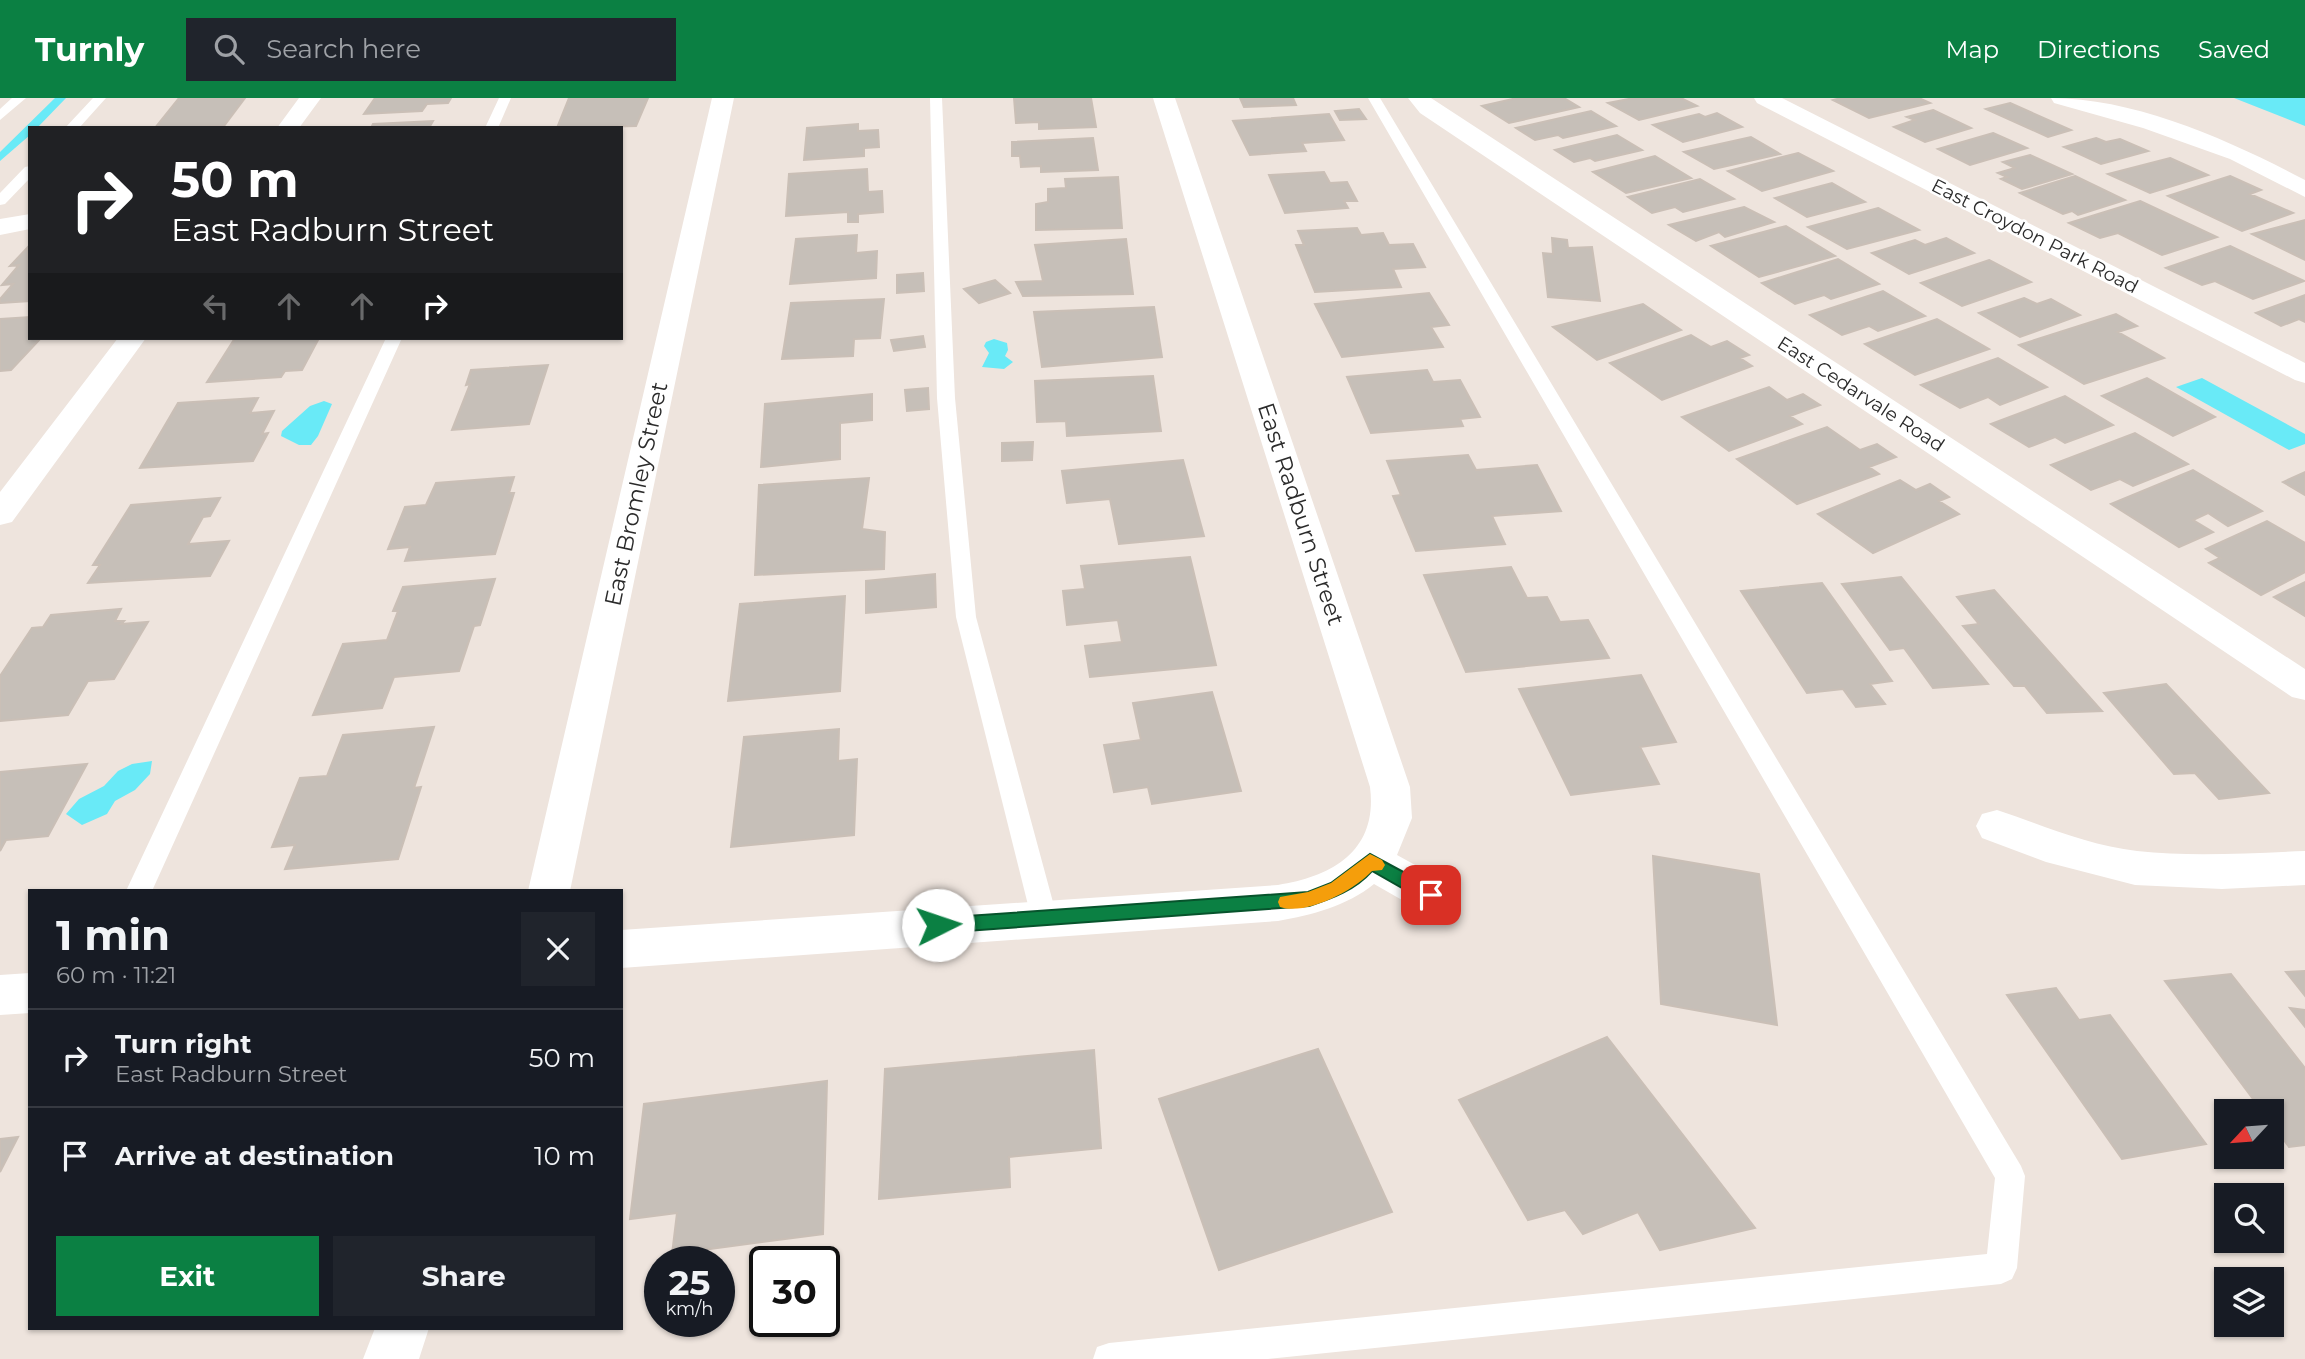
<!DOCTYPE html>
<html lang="en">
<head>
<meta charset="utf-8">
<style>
  body { margin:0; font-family:Montserrat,sans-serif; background:#20242c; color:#f1f3f6; height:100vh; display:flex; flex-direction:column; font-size:26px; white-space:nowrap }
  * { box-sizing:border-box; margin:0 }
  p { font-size:23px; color:#9ea1a6 }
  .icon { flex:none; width:38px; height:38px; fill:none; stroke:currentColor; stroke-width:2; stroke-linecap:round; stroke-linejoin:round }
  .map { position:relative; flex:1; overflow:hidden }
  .side { position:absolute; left:28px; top:791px; width:595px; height:441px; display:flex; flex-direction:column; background:#171b24; border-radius:0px; box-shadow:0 2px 5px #0004 }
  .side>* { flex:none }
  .banner { position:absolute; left:28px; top:28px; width:595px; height:214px; border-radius:0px; box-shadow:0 2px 5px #0004; background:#202124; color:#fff; overflow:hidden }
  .needle { width:46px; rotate:244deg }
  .tools { position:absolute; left:2214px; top:1001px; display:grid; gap:14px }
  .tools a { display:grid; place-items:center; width:70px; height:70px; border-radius:0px; background:#171b24; box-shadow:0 2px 5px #0004; font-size:35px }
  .speed { position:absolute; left:644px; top:1148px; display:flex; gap:14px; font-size:35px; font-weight:700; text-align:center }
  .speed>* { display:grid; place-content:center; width:91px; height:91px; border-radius:50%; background:#171b24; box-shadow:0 2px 5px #0004; line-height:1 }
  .speed small { font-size:18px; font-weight:400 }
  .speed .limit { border:4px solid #111; border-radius:10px; background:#fff; color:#111 }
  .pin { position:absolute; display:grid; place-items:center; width:60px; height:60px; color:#fff; margin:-30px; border-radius:14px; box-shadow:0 4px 10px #0006 }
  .me { position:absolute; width:77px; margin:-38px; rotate:86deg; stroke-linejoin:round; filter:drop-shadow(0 0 5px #0008) }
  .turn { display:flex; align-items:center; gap:24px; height:147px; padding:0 28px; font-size:32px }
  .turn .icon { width:91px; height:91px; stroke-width:2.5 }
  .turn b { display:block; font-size:49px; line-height:60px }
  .lanes { display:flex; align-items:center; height:66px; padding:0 28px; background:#0003; justify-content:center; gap:35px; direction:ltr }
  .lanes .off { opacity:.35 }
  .round { display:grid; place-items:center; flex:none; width:74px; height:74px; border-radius:0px; background:#20242c }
  .headline { display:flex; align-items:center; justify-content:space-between; height:119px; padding:0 28px }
  h1 { font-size:42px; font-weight:700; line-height:52px }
  .primary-button { display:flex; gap:14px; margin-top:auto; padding:14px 28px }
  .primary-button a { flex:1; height:80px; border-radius:0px; background:#0b8043; color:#fff; font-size:28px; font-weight:700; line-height:80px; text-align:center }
  .primary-button a+a { background:#20242c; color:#f1f3f6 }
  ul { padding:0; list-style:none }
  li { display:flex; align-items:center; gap:21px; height:98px; padding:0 28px; border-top:2px solid #363941 }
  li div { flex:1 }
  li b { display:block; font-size:26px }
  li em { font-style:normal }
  header { display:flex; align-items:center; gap:42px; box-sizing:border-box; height:98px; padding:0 35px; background:#0b8043; color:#fff }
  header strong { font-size:33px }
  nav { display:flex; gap:38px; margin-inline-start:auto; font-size:24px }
  .search { width:490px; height:63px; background:#20242c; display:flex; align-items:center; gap:18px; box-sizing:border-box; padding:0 24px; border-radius:0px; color:#9ea1a6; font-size:26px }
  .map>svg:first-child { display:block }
  .water { fill:#69eaf7 }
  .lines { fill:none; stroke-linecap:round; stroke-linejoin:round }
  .stream { fill:#69eaf7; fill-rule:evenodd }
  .building { fill:#c6bfb8; stroke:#cabfb6; stroke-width:2 }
  .service { fill:#fff; fill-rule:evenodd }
  .minor { fill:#fff; fill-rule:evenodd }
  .route { fill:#0b8043; stroke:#07532c; stroke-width:2 }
  .slow { fill:#f59e0b }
  .labels { text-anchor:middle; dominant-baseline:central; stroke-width:5; stroke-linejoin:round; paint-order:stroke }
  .far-street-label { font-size:19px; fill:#2b2b2b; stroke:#fff }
  .street-label { font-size:23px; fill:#2b2b2b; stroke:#fff }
</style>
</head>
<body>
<header>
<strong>Turnly</strong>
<div class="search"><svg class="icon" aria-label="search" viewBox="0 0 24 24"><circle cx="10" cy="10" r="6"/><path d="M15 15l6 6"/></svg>Search here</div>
<nav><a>Map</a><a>Directions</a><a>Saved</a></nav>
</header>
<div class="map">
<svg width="2305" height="1261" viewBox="0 0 2305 1261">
  <rect width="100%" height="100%" fill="#eee4dd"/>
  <path class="water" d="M2234 0H2305V28Z
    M994 241 1007 245 1008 252 1005 258 1013 264 1004 271 982 269 989 255 984 248 986 244Z
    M2202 280 2305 336V346L2289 352 2176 289Z
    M324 303 332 306 318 338 311 347H299L281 338 282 333 310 308Z
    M152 663 150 676 135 692 115 703 107 716 82 727 66 716 79 701 104 688 118 673 132 666Z"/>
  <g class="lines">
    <path class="stream" d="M55 0H66L37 30H30V37L0 63V54Z"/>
  </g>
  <path class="building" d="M179 0H245L224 28 155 30Z
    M375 0H451L448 5 427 6 422 13 364 16Z
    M569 0H648L636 28 557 30Z
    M1014 0H1091L1096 29 1039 31V24L1016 25Z
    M1240 0H1293L1296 7 1244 9Z
    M1517 0H1564L1579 9 1509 25 1482 8Z
    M1634 0H1681L1697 8 1639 22 1608 5Z
    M1841 0H1919L1930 5 1869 20 1833 2Z
    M2010 5 2071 32 2048 39 1986 11Z
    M1359 11 1366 21 1340 22 1335 13Z
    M1933 12 1971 30 1925 44 1894 29 1915 22 1907 19Z
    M1591 13 1616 28 1563 40 1558 37 1535 42 1516 30Z
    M1717 15 1742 29 1683 44 1653 27 1699 16 1705 19Z
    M1329 16 1344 42 1302 45 1306 53 1250 57 1233 23Z
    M433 23 429 30H371L373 26Z
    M858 26V33L878 32 879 49 864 50V58L804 62 807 30Z
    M1993 35 2027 50 1970 67 1938 51Z
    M1617 37 1642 52 1595 63 1590 60 1574 64 1555 52Z
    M1751 39 1780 56 1714 71 1684 54Z
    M1093 40 1098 72 1041 74V68L1021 69 1020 58H1012V44Z
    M2096 40 2106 44 2120 41 2148 53 2101 66 2064 49Z
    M1798 55 1833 73 1762 93 1728 73Z
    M2030 57 2072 76 2022 91 2001 81 2007 79 1998 75 2015 70 2003 64Z
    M1655 58 1691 80 1626 95 1593 74Z
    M2170 60 2208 77 2150 95 2108 76Z
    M867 71 868 94 882 93 883 114 858 116V124H848V114L786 118 789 76Z
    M1324 74 1330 85 1347 84 1357 103H1344L1348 110 1285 115 1269 77Z
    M2075 78 2125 102 2078 117 2072 113 2063 116 2020 95Z
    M2230 78 2261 92 2250 96 2293 115 2242 133 2168 98Z
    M1118 79 1122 130 1036 132V106L1048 104V91L1066 90 1065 81Z
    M1700 81 1734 101 1683 114 1675 109 1652 115 1628 99Z
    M1832 85 1865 104 1807 119 1775 100Z
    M2140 103 2217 139 2162 157 2118 135 2100 140 2069 125Z
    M1744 109 1774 124 1725 139 1719 134 1696 143 1669 127Z
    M1878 110 1919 132 1847 151 1808 129Z
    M2305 122V162L2252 136Z
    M1786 128 1835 158 1759 179 1711 148Z
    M1357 130 1361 137 1383 135 1389 147 1413 146 1425 169 1393 171 1401 189 1315 194 1296 147H1304L1298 133Z
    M857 137 856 155 877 153 876 180 790 186 796 141Z
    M1552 140 1567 142 1568 150 1592 149 1600 203 1548 199 1543 155 1553 156Z
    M1946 140 1974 155 1909 176 1872 155 1915 142 1925 147Z
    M1126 141 1133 196 1023 198 1016 184 1043 183 1035 147Z
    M2230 148 2304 183 2253 201 2215 183 2202 187 2166 170Z
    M28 149 30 203 0 205V201L13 186 2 187 19 167 10 168Z
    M1838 161 1879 186 1831 201 1824 197 1795 206 1762 185Z
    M1989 162 2031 184 1962 208 1921 185Z
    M923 175 924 193 897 195V177Z
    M995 182 1010 195 979 205 964 191Z
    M1883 193 1925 218 1878 233 1869 228 1842 237 1810 217Z
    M1429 195 1449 227 1431 229 1443 249 1342 259 1315 206Z
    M2305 197V224L2299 221 2281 228 2256 215Z
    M2024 200 2037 206 2051 201 2080 217 2020 239 1979 215Z
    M884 201 880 240 854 241 853 258 782 261 791 205Z
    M1643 206 1681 232 1597 262 1553 229Z
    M1154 209 1162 259 1042 269 1034 214Z
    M2116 216 2137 228 2118 234 2164 260 2084 286 2019 247Z
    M30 219V240H41L11 272 0 273V221Z
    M1937 221 1989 251 1915 277 1865 246Z
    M1691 237 1711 249 1727 243 1749 257 1740 260 1752 268 1662 302 1610 265Z
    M923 238 925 249 894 253 891 242Z
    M235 240 303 241 319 240 302 272 285 273 281 279 207 284Z
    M1998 260 2047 289 2000 307 1988 299 1960 310 1921 287Z
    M548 267 529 326 452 332 470 286 466 287 471 272Z
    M1427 272 1433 284 1460 282 1480 319 1460 321 1463 328 1371 335 1347 279Z
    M1153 278 1161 333 1067 338 1066 323 1037 324 1035 283Z
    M2147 280 2215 319 2173 338 2102 298Z
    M1769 289 1787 302 1803 296 1820 307 1790 318 1802 326 1729 353 1682 319Z
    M928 290 929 311 907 313 905 292Z
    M872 296V322L840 325V361L761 369 765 306Z
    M2065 298 2113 327 2065 345 2055 339 2029 349 1991 326Z
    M258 300 250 315 274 313 262 336 268 335 253 363 140 370 178 305Z
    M1827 329 1860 352 1877 346 1896 359 1869 369 1879 376 1797 406 1737 361Z
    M2135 335 2188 366 2133 388 2120 381 2091 392 2051 367Z
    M1033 344 1032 362 1002 363V345Z
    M1468 357 1476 372 1537 367 1561 413 1492 418 1505 446 1416 453 1393 398 1401 397 1387 363Z
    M1183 362 1204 438 1119 446 1110 401 1067 405 1062 373Z
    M2193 372 2262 413 2228 428 2208 415 2193 422 2213 434 2179 449 2111 406Z
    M2305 374V397L2283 384Z
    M514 379 509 395H514L495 456 405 463 410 449 388 451 405 409 426 407 436 385Z
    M869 380 862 431 885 434 884 471 755 477 759 387Z
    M1900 382 1916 392 1930 386 1949 399 1939 403 1959 416 1873 455 1818 416Z
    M220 400 210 418 203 419 188 446 229 443 210 478 88 485 100 467H93L131 407Z
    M2267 423 2305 445V474L2261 497 2209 465 2220 460 2206 451Z
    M1190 459 1216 567 1090 579 1085 548 1122 544 1118 522 1067 527 1063 493 1085 491 1081 468Z
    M1511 469 1527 500 1547 499 1560 524 1588 522 1609 560 1466 574 1424 477Z
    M935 476 936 509 866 515V483Z
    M1901 479 1988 586 1933 590 1904 550 1890 552 1842 486Z
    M495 481 480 527 474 528 459 573 394 579 382 610 313 617 343 546 387 542 398 513H393L403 489Z
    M2305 484V518L2274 499Z
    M1822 485 1892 583 1870 586 1885 606 1856 609 1843 591 1807 595 1741 493Z
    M1994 492 2102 613 2047 615 2025 588H2014L1963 528 1979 526 1957 499Z
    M845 498 840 593 728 603 740 506Z
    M121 511 115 523H124L121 526 148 524 114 581 88 583 68 617 0 623V578L32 530 43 529 51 517Z
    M1641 577 1676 644 1640 649 1659 686 1571 697 1519 591Z
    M2166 586 2269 695 2219 701 2195 675 2174 676 2104 595Z
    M1212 594 1241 693 1152 706 1148 689 1114 694 1104 647 1141 642 1133 605Z
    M434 629 414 690 421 689 398 761 285 771 295 747 272 749 300 680 327 678 343 637Z
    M839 631 838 663 857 661 854 737 731 749 744 639Z
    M87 666 48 738 6 742 0 753V674Z
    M1653 758 1759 776 1777 927 1661 906Z
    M2305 873V898L2286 874Z
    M2231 876 2305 970V1047L2289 1049 2272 1026V1013H2262L2165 883Z
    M2056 890 2079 922 2110 917 2206 1046 2122 1061 2007 897Z
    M2290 910 2305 912V929Z
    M1607 939 1755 1130 1660 1152 1638 1114 1583 1136 1565 1112 1528 1122 1459 1002Z
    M1318 951 1392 1114 1219 1172 1159 1001Z
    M1094 952 1101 1050 1009 1059 1010 1089 879 1101 885 971Z
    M827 983 823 1136 672 1156 677 1115 630 1121 644 1006Z
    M18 1039 0 1074V1041Z"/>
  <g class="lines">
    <path class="service" d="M12 0H26L0 22V11Z
      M93 0H106L79 30H65Z
      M499 0H511L498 30H485Z
      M930 0H942L955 300 976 519 1057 819 1053 827 1044 830 1035 827 1031 819 956 519 937 300Z
      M1368 0H1380L2021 1068 2025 1078 2017 1170 2012 1181 2001 1186 1268 1261H1093L1097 1249 1109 1245 1987 1156 1995 1080Z
      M30 68V80L5 106 0 107V95L25 69Z
      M386 240H402L152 793H126Z"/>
    <path class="minor" d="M299 0H321L299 30H277Z
      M712 0H734L570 793H528Z
      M1153 0H1175L1410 689 1412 720 1397 757 1446 784 1452 797 1446 810 1431 815 1416 810 1374 786C1347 808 1312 817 1278 823L621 870V832L1278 787C1334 778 1378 752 1370 689Z
      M1408 0H1431L2305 571V602L2292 599 1420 15Z
      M1754 0H1782L2305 265V285L2295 282 1757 5Z
      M2051 0C2136 0 2231 43 2305 82V99L2230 61 2143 30 2054 5Z
      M30 116V131L0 137V121Z
      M118 240H146L12 424 0 427V394Z
      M1997 712C2042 727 2089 748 2137 753 2193 759 2249 755 2305 753V787L2222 791 2135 787 2046 764 1982 740 1976 728 1982 716Z
      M30 875V915L0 917V877Z
      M375 1230H429L419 1261H363Z"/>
  </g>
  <path class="route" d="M1370 756 1437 792 1440 797 1437 803 1431 805 1425 803 1372 773C1355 792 1333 800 1309 808L938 835 932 833 929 827 932 822 938 820 1308 794 1331 785Z"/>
  <path class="slow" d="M1370 756 1382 762 1385 767 1382 772 1372 773C1355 792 1306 818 1280 809L1278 804 1280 799 1308 794 1331 785Z"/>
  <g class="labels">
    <g class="far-street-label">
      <text transform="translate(2035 138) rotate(27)">East Croydon Park Road</text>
      <text transform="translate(1861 296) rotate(33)">East Cedarvale Road</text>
    </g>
    <g class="street-label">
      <text transform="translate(636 396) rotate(-78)">East Bromley Street</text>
      <text transform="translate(1301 416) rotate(72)">East Radburn Street</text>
    </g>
  </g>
</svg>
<div class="tools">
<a><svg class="needle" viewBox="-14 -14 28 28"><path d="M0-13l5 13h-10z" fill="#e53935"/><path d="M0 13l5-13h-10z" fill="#9ea1a6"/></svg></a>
<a><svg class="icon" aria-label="search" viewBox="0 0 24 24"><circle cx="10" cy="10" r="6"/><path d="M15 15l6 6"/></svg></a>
<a><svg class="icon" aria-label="layers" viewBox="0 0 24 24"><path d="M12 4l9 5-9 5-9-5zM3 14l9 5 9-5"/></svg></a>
</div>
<div class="speed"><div>25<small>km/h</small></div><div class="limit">30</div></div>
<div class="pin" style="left:1431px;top:797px;background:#d93025"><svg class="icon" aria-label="arrive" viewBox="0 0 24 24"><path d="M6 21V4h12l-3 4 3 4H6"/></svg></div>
<svg class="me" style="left:938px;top:827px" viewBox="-20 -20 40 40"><circle r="19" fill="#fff"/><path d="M0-13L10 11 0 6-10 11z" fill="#0b8043"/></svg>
<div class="banner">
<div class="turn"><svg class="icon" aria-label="right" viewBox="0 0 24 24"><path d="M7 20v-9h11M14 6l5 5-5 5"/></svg><div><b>50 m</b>East Radburn Street</div></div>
<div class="lanes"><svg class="icon off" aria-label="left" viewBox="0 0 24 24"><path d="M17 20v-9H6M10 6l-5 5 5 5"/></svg><svg class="icon off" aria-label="ahead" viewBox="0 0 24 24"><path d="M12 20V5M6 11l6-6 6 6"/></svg><svg class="icon off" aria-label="ahead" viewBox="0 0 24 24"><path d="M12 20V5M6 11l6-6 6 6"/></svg><svg class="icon" aria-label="right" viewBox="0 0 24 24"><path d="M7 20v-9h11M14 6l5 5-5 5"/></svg></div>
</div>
<section class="side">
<div class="headline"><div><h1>1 min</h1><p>60 m · 11:21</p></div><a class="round"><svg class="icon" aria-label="close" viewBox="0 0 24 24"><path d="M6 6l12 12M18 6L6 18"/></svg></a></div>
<ul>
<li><svg class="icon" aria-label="right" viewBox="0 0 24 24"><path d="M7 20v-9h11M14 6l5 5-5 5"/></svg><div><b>Turn right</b><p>East Radburn Street</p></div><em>50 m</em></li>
<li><svg class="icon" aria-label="arrive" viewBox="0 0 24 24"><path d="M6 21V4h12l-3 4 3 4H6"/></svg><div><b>Arrive at destination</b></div><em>10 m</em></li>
</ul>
<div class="primary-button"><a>Exit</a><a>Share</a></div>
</section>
</div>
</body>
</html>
